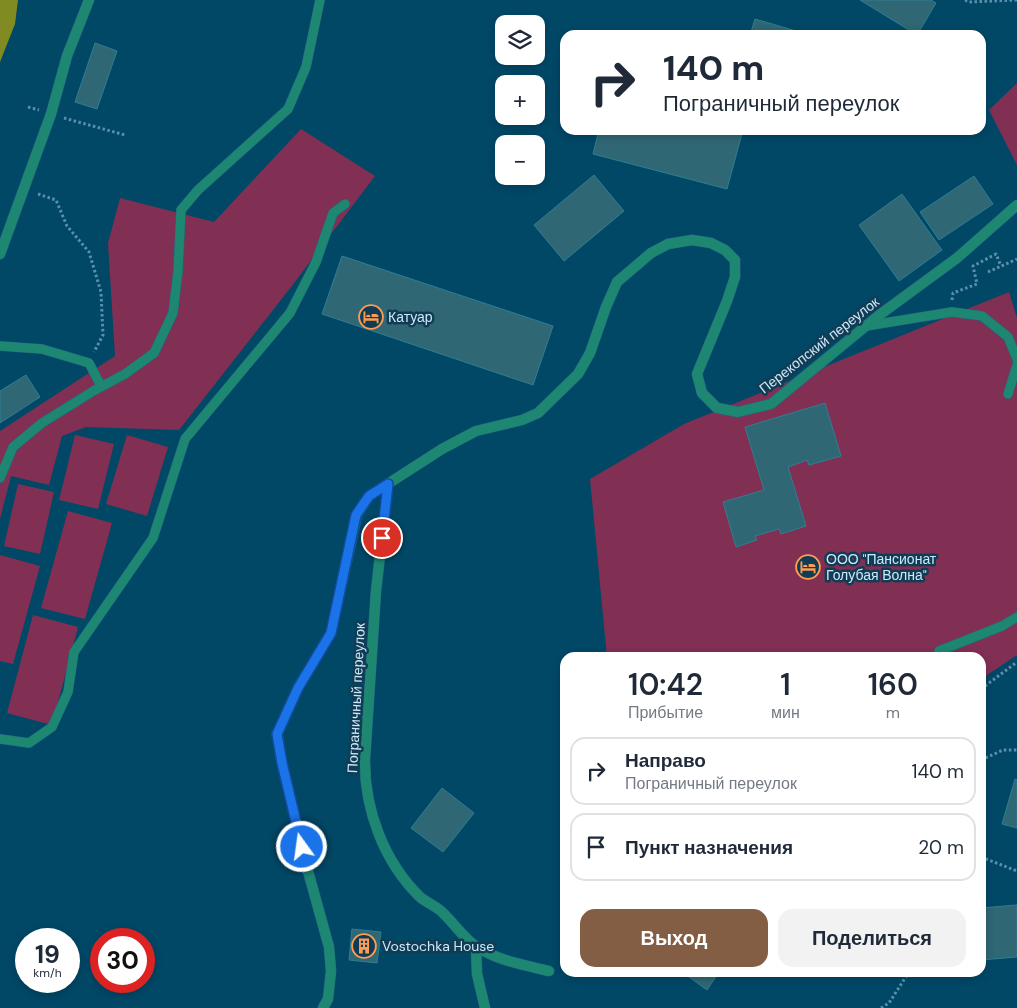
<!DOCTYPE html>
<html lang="ru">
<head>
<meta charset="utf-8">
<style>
  body { margin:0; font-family:"DM Sans",sans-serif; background:#f2f2f3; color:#1f2937; height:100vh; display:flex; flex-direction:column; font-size:19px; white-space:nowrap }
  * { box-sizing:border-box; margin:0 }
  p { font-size:16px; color:#747a83 }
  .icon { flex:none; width:28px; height:28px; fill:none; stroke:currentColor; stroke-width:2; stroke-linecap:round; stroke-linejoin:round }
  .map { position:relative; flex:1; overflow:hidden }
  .details { position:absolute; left:560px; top:652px; width:426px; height:325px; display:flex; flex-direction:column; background:#fff; border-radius:15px; box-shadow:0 2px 8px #0003 }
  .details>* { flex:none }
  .hud { position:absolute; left:560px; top:30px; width:426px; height:105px; border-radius:15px; box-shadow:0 2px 8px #0003; background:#fff; color:#1f2937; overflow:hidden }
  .buttons { position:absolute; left:495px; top:15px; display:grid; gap:10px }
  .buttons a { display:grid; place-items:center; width:50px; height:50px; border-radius:10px; background:#fff; box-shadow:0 2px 8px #0003; font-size:25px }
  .speed { position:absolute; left:15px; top:928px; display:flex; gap:10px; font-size:25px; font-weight:700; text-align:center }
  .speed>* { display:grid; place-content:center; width:65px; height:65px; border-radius:50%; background:#fff; box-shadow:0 2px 8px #0003; line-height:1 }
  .speed small { font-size:12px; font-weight:400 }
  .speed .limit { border:8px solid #d22; background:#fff; color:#111 }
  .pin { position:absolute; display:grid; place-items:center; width:42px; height:42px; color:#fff; margin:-21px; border:2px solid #fff; border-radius:50%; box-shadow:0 1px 5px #0007 }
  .me { position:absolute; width:55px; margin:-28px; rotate:346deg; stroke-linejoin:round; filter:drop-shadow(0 0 4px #0008) }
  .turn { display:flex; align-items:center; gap:18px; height:105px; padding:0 20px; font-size:22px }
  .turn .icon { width:65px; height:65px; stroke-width:2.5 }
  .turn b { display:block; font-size:35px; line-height:42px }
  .eta { display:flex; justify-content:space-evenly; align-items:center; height:85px; text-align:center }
  .eta b { font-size:30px; font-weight:600; line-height:35px }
  .action { display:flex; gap:10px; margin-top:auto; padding:10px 20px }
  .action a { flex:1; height:58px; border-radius:15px; background:#835d44; color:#fff; font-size:20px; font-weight:600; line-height:58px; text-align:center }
  .action a+a { background:#f2f2f3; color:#1f2937 }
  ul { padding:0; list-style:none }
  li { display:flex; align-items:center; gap:15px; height:68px; margin:0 10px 8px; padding:0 10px; border:2px solid #e0e1e3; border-radius:15px }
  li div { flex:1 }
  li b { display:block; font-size:19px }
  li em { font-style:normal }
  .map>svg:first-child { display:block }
  .green { fill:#822f54 }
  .water { fill:#808b22 }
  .building { fill:#2f6775; stroke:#2f7f91 }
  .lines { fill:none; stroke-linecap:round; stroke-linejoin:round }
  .service-casing { stroke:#256582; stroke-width:10 }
  .minor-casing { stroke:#256582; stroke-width:11 }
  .tertiary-casing { stroke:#256582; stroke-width:11 }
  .path { stroke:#5c90aa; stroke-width:3; stroke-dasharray:2.5 2.5; stroke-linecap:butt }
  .service { stroke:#1d8772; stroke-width:9 }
  .minor { stroke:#1d8772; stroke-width:10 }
  .tertiary { stroke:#1d8772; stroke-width:10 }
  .route-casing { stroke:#114b97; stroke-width:12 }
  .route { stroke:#1a73e8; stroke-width:9 }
  .labels { text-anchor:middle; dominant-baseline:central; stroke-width:5; stroke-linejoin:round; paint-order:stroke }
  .poi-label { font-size:14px; fill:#cbe9fc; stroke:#123c53; text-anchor:start }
  .street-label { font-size:14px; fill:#cbe9fc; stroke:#123c53 }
</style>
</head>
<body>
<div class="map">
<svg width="1017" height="1008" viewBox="0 0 1017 1008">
  <rect width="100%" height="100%" fill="#014867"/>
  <path class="green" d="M1017 83V165L989 110Z
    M301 129 375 176 291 287 179 430 86 427 62 436 49 485 11 476 0 519V431L115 356 108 243 120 198 214 222Z
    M1009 292 1017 318V655L981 679V658L607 657 590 479 684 424Z
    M75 435 114 444 98 509 59 500Z
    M127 435 168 447 147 516 106 504Z
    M18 484 54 492 40 554 4 546Z
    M68 511 112 523 85 619 41 608Z
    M0 555 40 566 13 664 0 661Z
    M33 615 78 627 52 725 7 713Z"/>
  <path class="water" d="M0 0H18L15 24 0 62Z"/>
  <path class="building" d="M860 0H931L936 3 917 35Z
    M755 19 803 33 802 35H750Z
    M95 43 117 51 97 109 75 102Z
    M599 130H743L727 189 593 154Z
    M594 175 624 211 564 261 534 225Z
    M974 176 993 204 939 240 920 212Z
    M902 194 942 250 899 281 859 225Z
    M342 256 553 326 533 385 322 314Z
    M26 375 40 397 0 423V391Z
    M825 403 841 456 809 465 807 460 788 467 806 526 781 534 779 529 755 536 757 540 736 547 723 502 764 490 745 427Z
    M1015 779 1017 780V828L1002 824Z
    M442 788 474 813 443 852 411 828Z
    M1017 905V957L981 960V908Z
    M352 929 381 932 377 963 349 960Z
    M682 972H719L707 990Z"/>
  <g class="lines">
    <g class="service-casing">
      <path id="service" d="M866 326 952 312 982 316 1008 337 1017 359
        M0 346 42 349 89 363 101 386
        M1008 394 1017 365
        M0 478 13 447 42 423 95 390 125 374 154 353 173 313 178 271 181 210 198 190 288 109 306 67 320 0
        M939 651 1002 626 1017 617
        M0 739 29 743 52 727 68 692 74 652 153 538 185 439 290 313 316 262 333 213 345 204"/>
    </g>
    <g class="minor-casing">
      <path id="minor" d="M388 484 376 591 365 759C364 809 384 862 420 897 427 903 436 906 442 912 454 923 464 939 477 947 499 961 524 965 549 971
        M476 947 477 974 485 1008
        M323 1008 328 999 331 971 329 947 306 864 282 763 277 734 298 688 331 633 357 515 369 496 442 449 476 431 522 420 538 413 578 374 590 353 606 307 617 282 651 253 668 244 692 240 711 243 725 250 735 260V277L727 301 697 374 702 393 717 408 738 412 771 404 878 316 957 258 1017 205"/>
    </g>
    <g class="tertiary-casing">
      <path id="tertiary" d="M0 254 51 114 67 56 89 0"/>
    </g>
    <path class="path" d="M965 0 969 2 1017 0
      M28 107 39 110
      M64 118 125 135
      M38 194 56 200 67 226 89 252 101 292 103 335 94 352
      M988 272 1017 259
      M952 300 953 293 977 284 973 266 996 254 1001 266
      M981 689 1017 662
      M981 760 1003 750H1017
      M981 857 1017 871
      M881 1008 889 1003 909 972"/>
    <use href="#service" class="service"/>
    <use href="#minor" class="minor"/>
    <use href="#tertiary" class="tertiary"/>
  </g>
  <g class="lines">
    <g class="route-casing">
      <path id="route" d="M302 847 282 763 277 734 298 688 331 633 356 515 369 496 388 484 382 538"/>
    </g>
    <use href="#route" class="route"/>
  </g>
  <defs>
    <g id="hotel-ring" transform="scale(1.25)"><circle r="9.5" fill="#123c53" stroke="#fd9d54" stroke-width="1.5"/><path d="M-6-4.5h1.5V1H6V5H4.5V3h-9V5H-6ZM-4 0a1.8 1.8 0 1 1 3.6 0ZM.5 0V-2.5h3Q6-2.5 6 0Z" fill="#fd9d54"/></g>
    <g id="building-ring" transform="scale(1.25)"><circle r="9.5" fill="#123c53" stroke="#fd9d54" stroke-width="1.5"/><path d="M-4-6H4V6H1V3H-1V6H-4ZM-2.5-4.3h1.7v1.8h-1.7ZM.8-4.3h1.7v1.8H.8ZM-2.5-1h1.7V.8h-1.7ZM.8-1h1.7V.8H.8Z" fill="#fd9d54"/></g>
  </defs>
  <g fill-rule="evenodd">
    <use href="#hotel-ring" x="371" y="317"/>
    <use href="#hotel-ring" x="808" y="567"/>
    <use href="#building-ring" x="364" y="946"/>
  </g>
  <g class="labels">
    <g class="poi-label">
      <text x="388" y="317">Катуар</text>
      <text x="826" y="559">ООО "Пансионат<tspan x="826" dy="16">Голубая Волна"</tspan></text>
      <text x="382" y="946">Vostochka House</text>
    </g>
    <g class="street-label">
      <text transform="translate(819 345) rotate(-38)">Перекопский переулок</text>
      <text transform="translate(356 698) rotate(-87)">Пограничный переулок</text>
    </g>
  </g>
</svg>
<div class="buttons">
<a><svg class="icon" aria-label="layers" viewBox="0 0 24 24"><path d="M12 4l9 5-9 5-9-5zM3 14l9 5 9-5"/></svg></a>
<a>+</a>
<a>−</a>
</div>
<div class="speed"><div>19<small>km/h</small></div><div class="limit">30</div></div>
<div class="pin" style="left:382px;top:538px;background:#d93025"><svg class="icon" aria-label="arrive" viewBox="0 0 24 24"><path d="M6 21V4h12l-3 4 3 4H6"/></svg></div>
<svg class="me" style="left:302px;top:847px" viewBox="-20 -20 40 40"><circle r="17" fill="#1a73e8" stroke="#fff" stroke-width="3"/><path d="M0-11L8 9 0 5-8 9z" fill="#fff"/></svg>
<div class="hud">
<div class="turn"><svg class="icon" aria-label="right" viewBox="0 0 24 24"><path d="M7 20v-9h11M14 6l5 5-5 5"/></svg><div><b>140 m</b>Пограничный переулок</div></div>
</div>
<section class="details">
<div class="eta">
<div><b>10:42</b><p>Прибытие</p></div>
<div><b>1</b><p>мин</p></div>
<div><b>160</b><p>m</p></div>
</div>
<ul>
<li><svg class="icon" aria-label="right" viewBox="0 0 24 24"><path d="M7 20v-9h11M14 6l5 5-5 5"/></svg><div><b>Направо</b><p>Пограничный переулок</p></div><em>140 m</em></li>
<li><svg class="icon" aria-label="arrive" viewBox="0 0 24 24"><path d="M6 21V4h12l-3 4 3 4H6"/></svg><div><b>Пункт назначения</b></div><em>20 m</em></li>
</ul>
<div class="action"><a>Выход</a><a>Поделиться</a></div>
</section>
</div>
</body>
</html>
